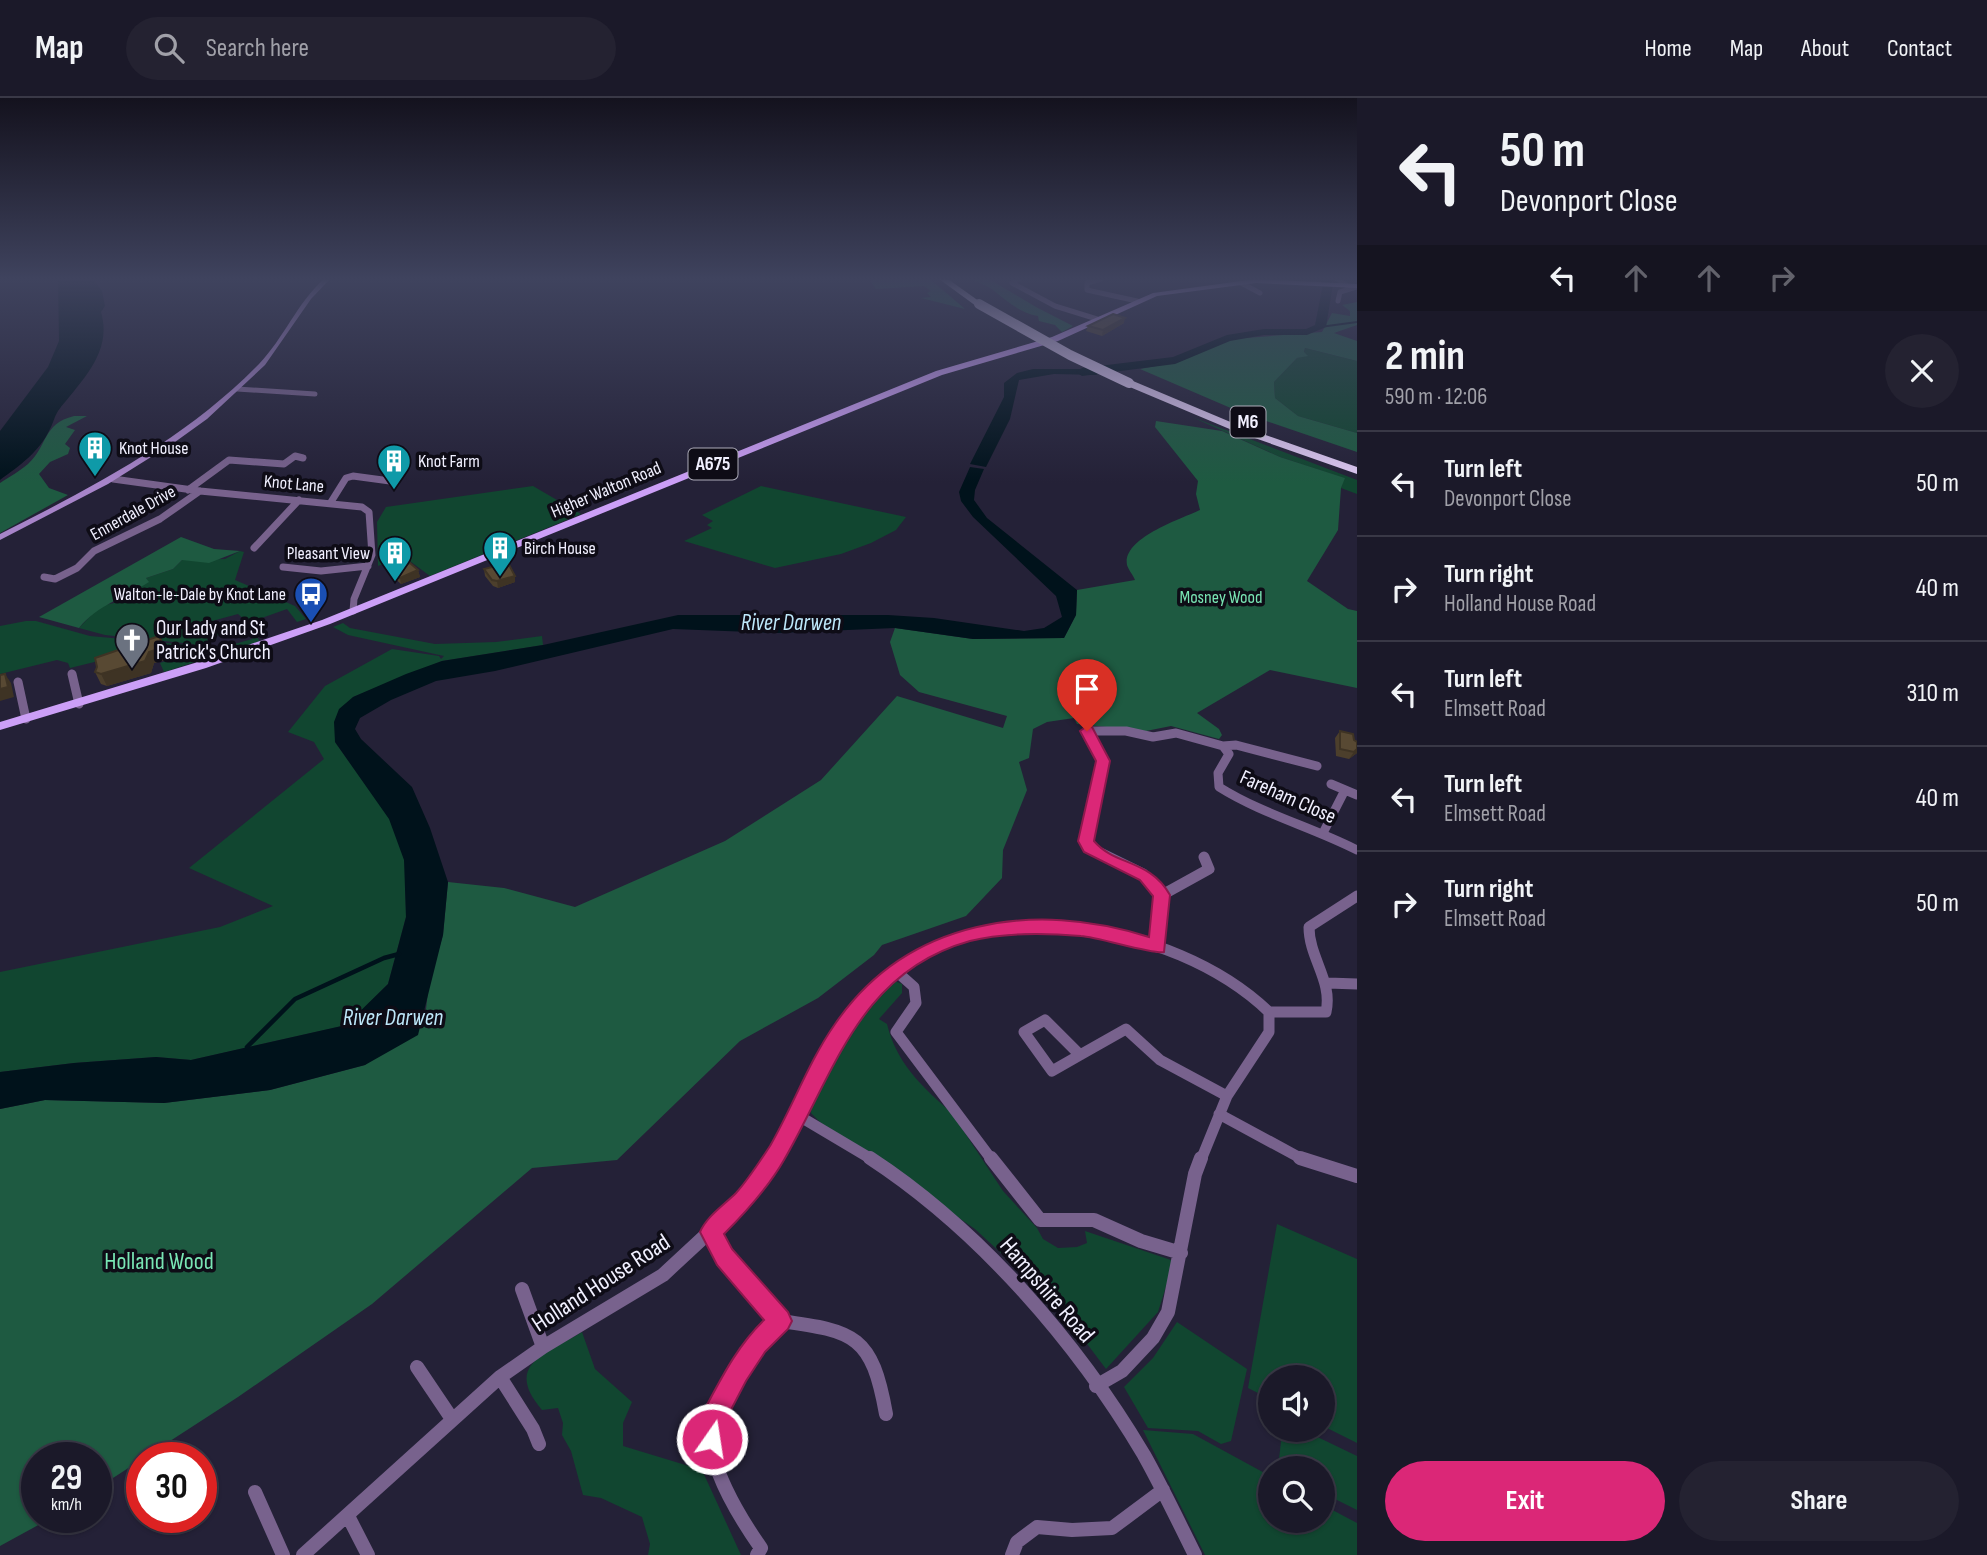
<!DOCTYPE html>
<html lang="en">
<head>
<meta charset="utf-8">
<style>
  body { margin:0; font-family:"Sofia Sans Condensed",sans-serif; background:#242231; color:#f1f3f6; height:100vh; display:flex; flex-direction:column; font-size:26px; white-space:nowrap }
  * { box-sizing:border-box; margin:0 }
  p { font-size:23px; color:#a0a0a8 }
  .icon { flex:none; width:38px; height:38px; fill:none; stroke:currentColor; stroke-width:2; stroke-linecap:round; stroke-linejoin:round }
  .map { position:relative; flex:1; overflow:hidden }
  .sheet { display:flex; flex-direction:column; background:#1b1929; width:630px }
  .sheet>* { flex:none }
  .top-card { background:#1b1929; color:#f1f3f6; overflow:hidden }
  .buttons { position:absolute; left:1258px; top:1267px; display:grid; gap:14px }
  .buttons a { display:grid; place-items:center; width:77px; height:77px; border-radius:50%; background:#1b1929; box-shadow:0 2px 5px #0004,0 0 0 2px #393846; font-size:35px }
  .speed { position:absolute; left:21px; top:1344px; display:flex; gap:14px; font-size:35px; font-weight:700; text-align:center }
  .speed>* { display:grid; place-content:center; width:91px; height:91px; border-radius:50%; background:#1b1929; box-shadow:0 2px 5px #0004,0 0 0 2px #393846; line-height:1 }
  .speed small { font-size:18px; font-weight:400 }
  .speed .limit { border:10px solid #d22; background:#fff; color:#111 }
  .pin { position:absolute; display:grid; place-items:center; width:60px; height:60px; color:#fff; margin:-72px -30px; border-radius:50% 50% 50% 0; rotate:-45deg; box-shadow:0 0 7px #0007 }
  .pin .icon { rotate:45deg }
  .me { position:absolute; width:77px; margin:-38px; rotate:13deg; stroke-linejoin:round; filter:drop-shadow(0 0 5px #0008) }
  .turn { display:flex; align-items:center; gap:24px; height:147px; padding:0 28px; font-size:32px }
  .turn .icon { width:91px; height:91px; stroke-width:2.5 }
  .turn b { display:block; font-size:49px; line-height:60px }
  .lanes { display:flex; align-items:center; height:66px; padding:0 28px; background:#0003; justify-content:center; gap:35px; direction:ltr }
  .lanes .off { opacity:.35 }
  .round { display:grid; place-items:center; flex:none; width:74px; height:74px; border-radius:37px; background:#242231 }
  .summary { display:flex; align-items:center; justify-content:space-between; height:119px; padding:0 28px }
  h1 { font-size:42px; font-weight:700; line-height:52px }
  .primary-button { display:flex; gap:14px; margin-top:auto; padding:14px 28px }
  .primary-button a { flex:1; height:80px; border-radius:42px; background:#db2777; color:#fff; font-size:28px; font-weight:700; line-height:80px; text-align:center }
  .primary-button a+a { background:#242231; color:#f1f3f6 }
  ul { padding:0; list-style:none }
  li { display:flex; align-items:center; gap:21px; height:105px; padding:0 28px; border-top:2px solid #393846 }
  li div { flex:1 }
  li b { display:block; font-size:26px }
  li em { font-style:normal }
  header { display:flex; align-items:center; gap:42px; box-sizing:border-box; height:98px; padding:0 35px; background:#1b1929; border-bottom:2px solid #393846 }
  header strong { font-size:33px }
  nav { display:flex; gap:38px; margin-inline-start:auto; font-size:24px }
  .search { width:490px; height:63px; background:#242231; display:flex; align-items:center; gap:18px; box-sizing:border-box; padding:0 24px; border-radius:38px; color:#a0a0a8; font-size:26px }
  main { display:flex; flex:1; min-height:0 }
  .map>svg:first-child { display:block }
  .green { fill:#114630 }
  .forest { fill:#1e5a41 }
  .water { fill:#00121b }
  .lines { fill:none; stroke-linecap:round; stroke-linejoin:round }
  .stream-far1 { stroke:#00121b; stroke-width:2 }
  .stream { stroke:#00121b; stroke-width:4.5 }
  .river { fill:#00121b; fill-rule:evenodd }
  .minor-far4 { stroke:#78628d; stroke-width:5 }
  .minor-far3 { stroke:#78628d; stroke-width:7 }
  .minor-far2 { stroke:#78628d; stroke-width:9 }
  .minor-far1 { stroke:#78628d; stroke-width:11 }
  .minor { stroke:#78628d; stroke-width:14 }
  .secondary { fill:#a784c9; fill-rule:evenodd }
  .primary { fill:#cc9ff7; fill-rule:evenodd }
  .motorway { fill:#dec9f3; fill-rule:evenodd }
  .motorway-bridge { stroke:#dec9f3; stroke-width:10 }
  .wall { fill:#4c3f2c }
  .shaded-wall { fill:#3e3324 }
  .building { fill:#584933; stroke:#3e3324; stroke-width:2 }
  .route { fill:#db2777; stroke:#8e194d; stroke-width:2 }
  .labels { text-anchor:middle; dominant-baseline:central; stroke-width:7; stroke-linejoin:round; paint-order:stroke }
  .far-poi-label { font-size:18px; fill:#f1f0ff; stroke:#0e0c16; text-anchor:start }
  .far-street-label { font-size:18px; fill:#f1f0ff; stroke:#0e0c16 }
  .far-park-label { font-size:18px; fill:#79e6b4; stroke:#0e0c16 }
  .shield { fill:#0e0c16; stroke:#adacb9; stroke-width:2 }
  .shield-label { font-size:19px; font-weight:bold; fill:#f1f0ff }
  .poi-label { font-size:21px; fill:#f1f0ff; stroke:#0e0c16; text-anchor:start }
  .street-label { font-size:21px; fill:#f1f0ff; stroke:#0e0c16 }
  .water-label { font-size:23px; font-style:italic; fill:#bee8fa; stroke:#0e0c16 }
  .near-park-label { font-size:24px; fill:#79e6b4; stroke:#0e0c16 }
  .near-street-label { font-size:24px; fill:#f1f0ff; stroke:#0e0c16 }
</style>
</head>
<body>
<header>
<strong>Map</strong>
<div class="search"><svg class="icon" aria-label="search" viewBox="0 0 24 24"><circle cx="10" cy="10" r="6"/><path d="M15 15l6 6"/></svg>Search here</div>
<nav><a>Home</a><a>Map</a><a>About</a><a>Contact</a></nav>
</header>
<main>
<div class="map">
<svg width="1357" height="1457" viewBox="0 0 1357 1457">
  <rect width="100%" height="100%" fill="#242137"/>
  <path class="green" d="M1305 250 1357 263V335L1298 318 1275 300 1274 284 1297 260 1307 257 1304 255Z
    M1192 319 1357 382V396L1341 390 1344 380 1280 359Z
    M533 388 581 416 430 478 403 458 378 468 377 424 386 409Z
    M761 388 906 419 896 432 871 445 841 456 775 470 684 443 712 430 707 427 713 423 702 417Z
    M240 453 244 454 235 482 295 508 306 521 297 524 287 511 248 525 238 516 201 526 204 532 218 527 221 531 230 528 233 532 207 541 214 552 252 541 255 537 260 543 202 563 193 546 105 537 79 530 100 508 114 505 148 483 146 480 173 471 182 462 225 461Z
    M26 523H36L90 538 188 547 198 563 164 574 160 565 183 557 182 553 190 551 178 549 168 552 167 549 144 547 127 556 70 570 68 565 57 562 0 576V528Z
    M343 525 350 530 435 546 496 544 542 538 543 547 442 563 353 599 335 644 390 721 405 762 406 819 388 886 347 927 191 962 156 959 74 965 0 974V874L220 829 273 808 189 770 324 661 314 644 288 634 325 588 392 551 439 558 441 561 444 558 348 537 333 529Z
    M892 882 902 886V895L879 921 887 926C897 969 929 995 961 1023L963 1032 1003 1093 1037 1130 1043 1141 1058 1150 1077 1149 1087 1145 1085 1133 1174 1163 1158 1214 1106 1271 1060 1210 975 1131 822 1026 811 1015C813 981 866 906 892 882Z
    M1277 1126 1357 1161V1345L1323 1328V1279H1270V1301L1248 1290Z
    M1177 1224 1247 1271 1231 1343 1221 1346 1198 1333 1148 1330 1124 1289 1153 1260Z
    M582 1234 595 1271 632 1304 623 1325V1348L702 1372 741 1457H648L650 1446 642 1419 601 1400 583 1397 571 1353 562 1337 563 1325 558 1310 542 1312C503 1266 546 1256 582 1234Z
    M1143 1332 1193 1336 1270 1378V1423H1323V1407L1357 1425V1457H1205Z
    M1295 1332H1303L1357 1358V1412L1323 1395V1370H1278L1282 1335Z"/>
  <path class="forest" d="M872 181H930L965 211 921 200 931 199 927 195 931 193 924 188 876 191 871 184Z
    M973 181H989L1036 209 1073 228 1062 234 1055 227 1039 223 1038 218C1019 215 1006 202 993 192 987 187 979 186 973 181Z
    M1357 204V227L1334 235 1357 243V263L1305 250 1304 254 1308 258 1297 260 1274 284 1275 300 1298 318 1357 335V354L1240 314 1140 271 1178 264 1232 241 1322 234 1332 215 1350 218V213L1342 207Z
    M74 318H87L66 329 75 332 65 346 70 350 68 356 50 364 39 376 49 390 68 397 0 435V385C9 379 20 373 28 366 48 348 42 326 74 318Z
    M1156 323 1222 333 1280 359 1345 380 1341 390 1338 432 1307 483 1348 511 1357 513V590L1270 572 1197 615 1219 631 1222 637 1219 641 1171 628 1146 633 1077 626 1074 620 1047 624 1033 631 1029 660 1019 664 1027 692 1003 752 1002 780 966 818 882 847 874 857 818 900 740 943 617 1062 532 1070 372 1206 238 1299 96 1391V1360H37V1419H53L0 1448V1011L45 1002 164 1005 270 992 365 967 426 911 429 885 443 837 448 784 504 790 575 809 725 743 821 682 897 598 1003 630 1007 618 919 594 900 577 890 544 895 530 973 541 1064 540 1076 517 1077 492 1135 482C1133 477 1128 471 1127 467 1122 440 1181 421 1200 412L1196 396 1198 383 1155 329Z
    M181 439 214 451 240 453 209 465 182 462 173 471 146 480 149 484C123 500 98 507 79 530L39 519Z"/>
  <path class="water" d="M58 181H93L102 193 105 208 101 214C113 255 81 283 58 313 54 319 53 326 49 333 39 354 19 368 0 382V333L48 269 59 243Z
    M1033 271H1086L1098 277 1054 276 1019 282 1010 321 986 369 970 366 1004 299V285L1017 275Z
    M970 369 984 371 975 392 974 402 987 420 1077 492 1076 517 1064 540 973 541 895 530 777 535 673 531 495 573 436 583 391 602 360 620 355 631 361 641 412 689 430 730 448 784 443 837 418 937 365 967 270 992 164 1005 45 1002 0 1011V974L74 965 156 959 191 962 346 927 388 886 406 819 404 762 389 721 335 644 334 624 339 611 353 599 406 576 442 563 543 547 678 517H888L934 520 1024 533 1044 530 1062 519 1056 498 973 419 961 403 959 394Z"/>
  <g class="lines">
    <path class="stream-far1" d="M1320 229 1357 224"/>
    <path class="stream" d="M247 949 295 901 384 860 399 856"/>
    <path class="river" d="M1320 181H1330L1333 186 1326 229 1307 237H1264L1230 243 1175 266 1082 278 1076 274 1082 270 1173 259 1227 237 1264 231H1306L1315 227 1323 186Z"/>
    <path class="minor-far4" d="M1019 181 1012 185 1055 208 1097 221
      M1101 181 1087 185V192L1137 203
      M1337 181 1346 187
      M1241 185 1260 195
      M1338 203 1340 194 1357 189
      M237 291 315 296"/>
    <path class="minor-far3" d="M113 381 200 393 362 409 369 414 372 457 354 501 353 513
      M188 392 229 362 284 366 295 358 303 360
      M331 404 346 380 353 378 390 383
      M254 450 299 402
      M283 469 321 473 368 468
      M44 479 55 481 77 470 94 453 160 421 200 393"/>
    <path class="minor-far2" d="M72 576 79 606
      M18 584 26 621
      M1223 648 1236 647 1317 668
      M1331 686 1357 697
      M1323 735 1345 692
      M1096 754 1086 743 1103 662 1087 633H1126L1153 639 1176 635 1223 648 1229 656 1218 675 1219 689C1262 716 1312 729 1357 752"/>
    <path class="minor-far1" d="M1094 752 1143 776 1162 797 1158 814 1157 849
      M1162 797 1209 771 1204 759
      M896 873 914 889 916 905 896 934 992 1062
      M1328 885 1357 886
      M1269 914H1326C1333 883 1309 860 1309 829L1357 798
      M1045 922 1080 957 1052 973 1024 934Z
      M1080 957 1126 931 1160 962 1227 998
      M1219 1016 1304 1062
      M799 1018 873 1062
      M772 1062C808 1009 825 940 871 893 971 789 1173 822 1269 914V934L1227 998 1201 1062"/>
    <path class="minor" d="M870 1060C980 1132 1077 1244 1144 1357 1162 1389 1178 1423 1195 1457
      M991 1060 1040 1122H1094L1141 1143 1181 1155
      M1300 1060 1357 1078
      M711 1134 724 1159 780 1223C755 1248 739 1276 721 1307 717 1313 712 1319 711 1326 705 1364 740 1420 761 1450L757 1457
      M522 1191 543 1249
      M780 1223C856 1233 872 1238 886 1316
      M417 1269 452 1321
      M500 1279 533 1331 539 1346
      M1096 1288 1122 1273 1153 1240 1168 1214 1195 1076 1201 1060
      M255 1394 283 1457
      M348 1418 368 1457
      M303 1457 500 1279 543 1249 663 1177 746 1100 773 1060
      M1012 1457 1017 1444 1037 1429 1072 1432 1112 1430 1163 1392"/>
    <path class="secondary" d="M324 181H330L311 201 265 267 207 321 175 344 108 386 0 442V436C93 389 186 341 259 266 284 240 297 205 324 181Z"/>
    <path class="primary" d="M1256 181 1357 186V190L1256 185 1157 198 1058 243 942 277 330 526 206 570 0 632V624L198 564 322 522 936 273 1052 239 1153 195Z"/>
    <path class="motorway" d="M939 181H948L983 206 976 208Z
      M1125 283H1133L1240 328 1357 369V376L1232 332 1125 287Z"/>
    <path class="motorway-bridge" d="M979 206 1070 257 1129 285"/>
  </g>
  <path class="wall" d="M1124 225 1102 238 1086 233 1088 228Z
    M484 471 515 484 498 490 493 488 485 478Z
    M391 472H418L420 479 401 486 393 479Z
    M159 538 169 561 154 565 151 575 107 588 101 586 95 574Z
    M1340 633 1357 644V655L1349 661 1336 658 1335 640Z"/>
  <path class="shaded-wall" d="M1125 220 1124 225 1102 238 1103 232Z
    M418 472 420 479 401 486 400 480Z
    M515 478V484L498 490 497 483Z
    M164 549 169 561 154 565 151 575 107 588 101 576 149 554Z
    M5 576 11 585 14 599 0 603V591Z
    M1357 651V655L1349 661 1354 654Z"/>
  <path class="building" d="M1113 216 1125 220 1103 232 1088 228Z
    M410 465 418 472 400 480 391 472Z
    M508 465 515 478 497 483 492 482 484 471Z
    M159 538 164 549 149 554 145 563 101 576 95 574 97 569 95 560Z
    M5 576 8 589 0 591V577Z
    M1340 633 1353 636 1354 642 1357 644V651L1354 654 1340 651Z"/>
  <linearGradient id="sky" x2="0" y2="1"><stop stop-color="#14121e"/><stop offset="0.47" stop-color="#3f435e"/><stop offset="1" stop-color="#3f435e" stop-opacity="0"/></linearGradient>
  <rect width="1357" height="385" fill="url(#sky)"/>
  <path class="route" d="M1087 628 1092 629 1110 663 1094 743C1115 768 1150 761 1170 797L1164 854C1155 857 1098 839 1081 838 1045 835 1005 834 970 843 859 874 835 974 784 1062 768 1090 747 1113 724 1136L732 1151 788 1214 792 1223 788 1231 765 1254 746 1283 723 1327 724 1341 721 1350 712 1354 703 1350 698 1325 702 1316C720 1283 736 1249 764 1222L717 1167 700 1134C707 1118 724 1107 736 1095 748 1082 760 1063 770 1048 793 1008 809 963 835 926 907 821 1034 802 1149 839L1153 798 1140 782 1084 754 1078 743 1096 663 1080 633Z"/>
  <defs>
    <g id="building-pin" transform="scale(1.75)"><path d="M0 17L-7.5 6A9.5 9.5 0 1 1 7.5 6Z" fill="#0f9aa8" stroke="#0e0c16"/><path d="M-4-6H4V6H1V3H-1V6H-4ZM-2.5-4.3h1.7v1.8h-1.7ZM.8-4.3h1.7v1.8H.8ZM-2.5-1h1.7V.8h-1.7ZM.8-1h1.7V.8H.8Z" fill="#fff"/></g>
    <g id="bus-pin" transform="scale(1.75)"><path d="M0 17L-7.5 6A9.5 9.5 0 1 1 7.5 6Z" fill="#1a4fb4" stroke="#0e0c16"/><path d="M-5-6H5V4H4V6H2V4H-2V6H-4V4H-5ZM-3.5-4V0h7V-4ZM-3.5 1.2v1.5H-2V1.2ZM2 1.2v1.5H3.5V1.2Z" fill="#fff"/></g>
    <g id="church-pin" transform="scale(1.75)"><path d="M0 17L-7.5 6A9.5 9.5 0 1 1 7.5 6Z" fill="#6b7280" stroke="#0e0c16"/><path d="M-1.2-6h2.4v3.5h3.3v2.4h-3.3V6h-2.4V-.1h-3.3v-2.4h3.3Z" fill="#fff"/></g>
  </defs>
  <g fill-rule="evenodd">
    <use href="#building-pin" x="95" y="350"/>
    <use href="#building-pin" x="394" y="363"/>
    <use href="#building-pin" x="500" y="450"/>
    <use href="#building-pin" x="395" y="455"/>
    <use href="#bus-pin" x="311" y="496"/>
    <use href="#church-pin" x="132" y="542"/>
  </g>
  <g class="labels">
    <g class="far-poi-label">
      <text x="119" y="350">Knot House</text>
      <text x="418" y="363">Knot Farm</text>
      <text x="524" y="450">Birch House</text>
      <text x="370" y="455" text-anchor="end">Pleasant View</text>
      <text x="286" y="496" text-anchor="end">Walton-le-Dale by Knot Lane</text>
    </g>
    <g class="far-street-label">
      <text transform="translate(294 386) rotate(5)">Knot Lane</text>
      <text transform="translate(606 392) rotate(-23)">Higher Walton Road</text>
      <text transform="translate(133 415) rotate(-29)">Ennerdale Drive</text>
    </g>
    <g class="far-park-label">
      <text x="1221" y="499">Mosney Wood</text>
    </g>
    <g class="shield">
      <rect x="1230.5" y="308.5" width="35" height="31" rx="5"/>
      <rect x="688.5" y="350.5" width="49" height="31" rx="5"/>
    </g>
    <g class="shield-label">
      <text x="1248" y="324">M6</text>
      <text x="713" y="366">A675</text>
    </g>
    <g class="poi-label">
      <text x="156" y="530">Our Lady and St<tspan x="156" dy="24">Patrick's Church</tspan></text>
    </g>
    <g class="street-label">
      <text transform="translate(1288 699) rotate(24)">Fareham Close</text>
    </g>
    <g class="water-label">
      <text x="791" y="525">River Darwen</text>
      <text x="393" y="920">River Darwen</text>
    </g>
    <g class="near-park-label">
      <text x="159" y="1163">Holland Wood</text>
    </g>
    <g class="near-street-label">
      <text transform="translate(601 1185) rotate(-33)">Holland House Road</text>
      <text transform="translate(1047 1192) rotate(49)">Hampshire Road</text>
    </g>
  </g>
</svg>
<div class="buttons">
<a><svg class="icon" aria-label="sound" viewBox="0 0 24 24"><path d="M4 9h4l5-4v14l-5-4H4zM17 9q2 3 0 6"/></svg></a>
<a><svg class="icon" aria-label="search" viewBox="0 0 24 24"><circle cx="10" cy="10" r="6"/><path d="M15 15l6 6"/></svg></a>
</div>
<div class="speed"><div>29<small>km/h</small></div><div class="limit">30</div></div>
<div class="pin" style="left:1087px;top:633px;background:#d93025"><svg class="icon" aria-label="arrive" viewBox="0 0 24 24"><path d="M6 21V4h12l-3 4 3 4H6"/></svg></div>
<svg class="me" style="left:712px;top:1341px" viewBox="-20 -20 40 40"><circle r="17" fill="#db2777" stroke="#fff" stroke-width="3"/><path d="M0-11L8 9 0 5-8 9z" fill="#fff"/></svg>
</div>
<section class="sheet">
<div class="top-card">
<div class="turn"><svg class="icon" aria-label="left" viewBox="0 0 24 24"><path d="M17 20v-9H6M10 6l-5 5 5 5"/></svg><div><b>50 m</b>Devonport Close</div></div>
<div class="lanes"><svg class="icon" aria-label="left" viewBox="0 0 24 24"><path d="M17 20v-9H6M10 6l-5 5 5 5"/></svg><svg class="icon off" aria-label="ahead" viewBox="0 0 24 24"><path d="M12 20V5M6 11l6-6 6 6"/></svg><svg class="icon off" aria-label="ahead" viewBox="0 0 24 24"><path d="M12 20V5M6 11l6-6 6 6"/></svg><svg class="icon off" aria-label="right" viewBox="0 0 24 24"><path d="M7 20v-9h11M14 6l5 5-5 5"/></svg></div>
</div>
<div class="summary"><div><h1>2 min</h1><p>590 m · 12:06</p></div><a class="round"><svg class="icon" aria-label="close" viewBox="0 0 24 24"><path d="M6 6l12 12M18 6L6 18"/></svg></a></div>
<ul>
<li><svg class="icon" aria-label="left" viewBox="0 0 24 24"><path d="M17 20v-9H6M10 6l-5 5 5 5"/></svg><div><b>Turn left</b><p>Devonport Close</p></div><em>50 m</em></li>
<li><svg class="icon" aria-label="right" viewBox="0 0 24 24"><path d="M7 20v-9h11M14 6l5 5-5 5"/></svg><div><b>Turn right</b><p>Holland House Road</p></div><em>40 m</em></li>
<li><svg class="icon" aria-label="left" viewBox="0 0 24 24"><path d="M17 20v-9H6M10 6l-5 5 5 5"/></svg><div><b>Turn left</b><p>Elmsett Road</p></div><em>310 m</em></li>
<li><svg class="icon" aria-label="left" viewBox="0 0 24 24"><path d="M17 20v-9H6M10 6l-5 5 5 5"/></svg><div><b>Turn left</b><p>Elmsett Road</p></div><em>40 m</em></li>
<li><svg class="icon" aria-label="right" viewBox="0 0 24 24"><path d="M7 20v-9h11M14 6l5 5-5 5"/></svg><div><b>Turn right</b><p>Elmsett Road</p></div><em>50 m</em></li>
</ul>
<div class="primary-button"><a>Exit</a><a>Share</a></div>
</section>
</main>
</body>
</html>
